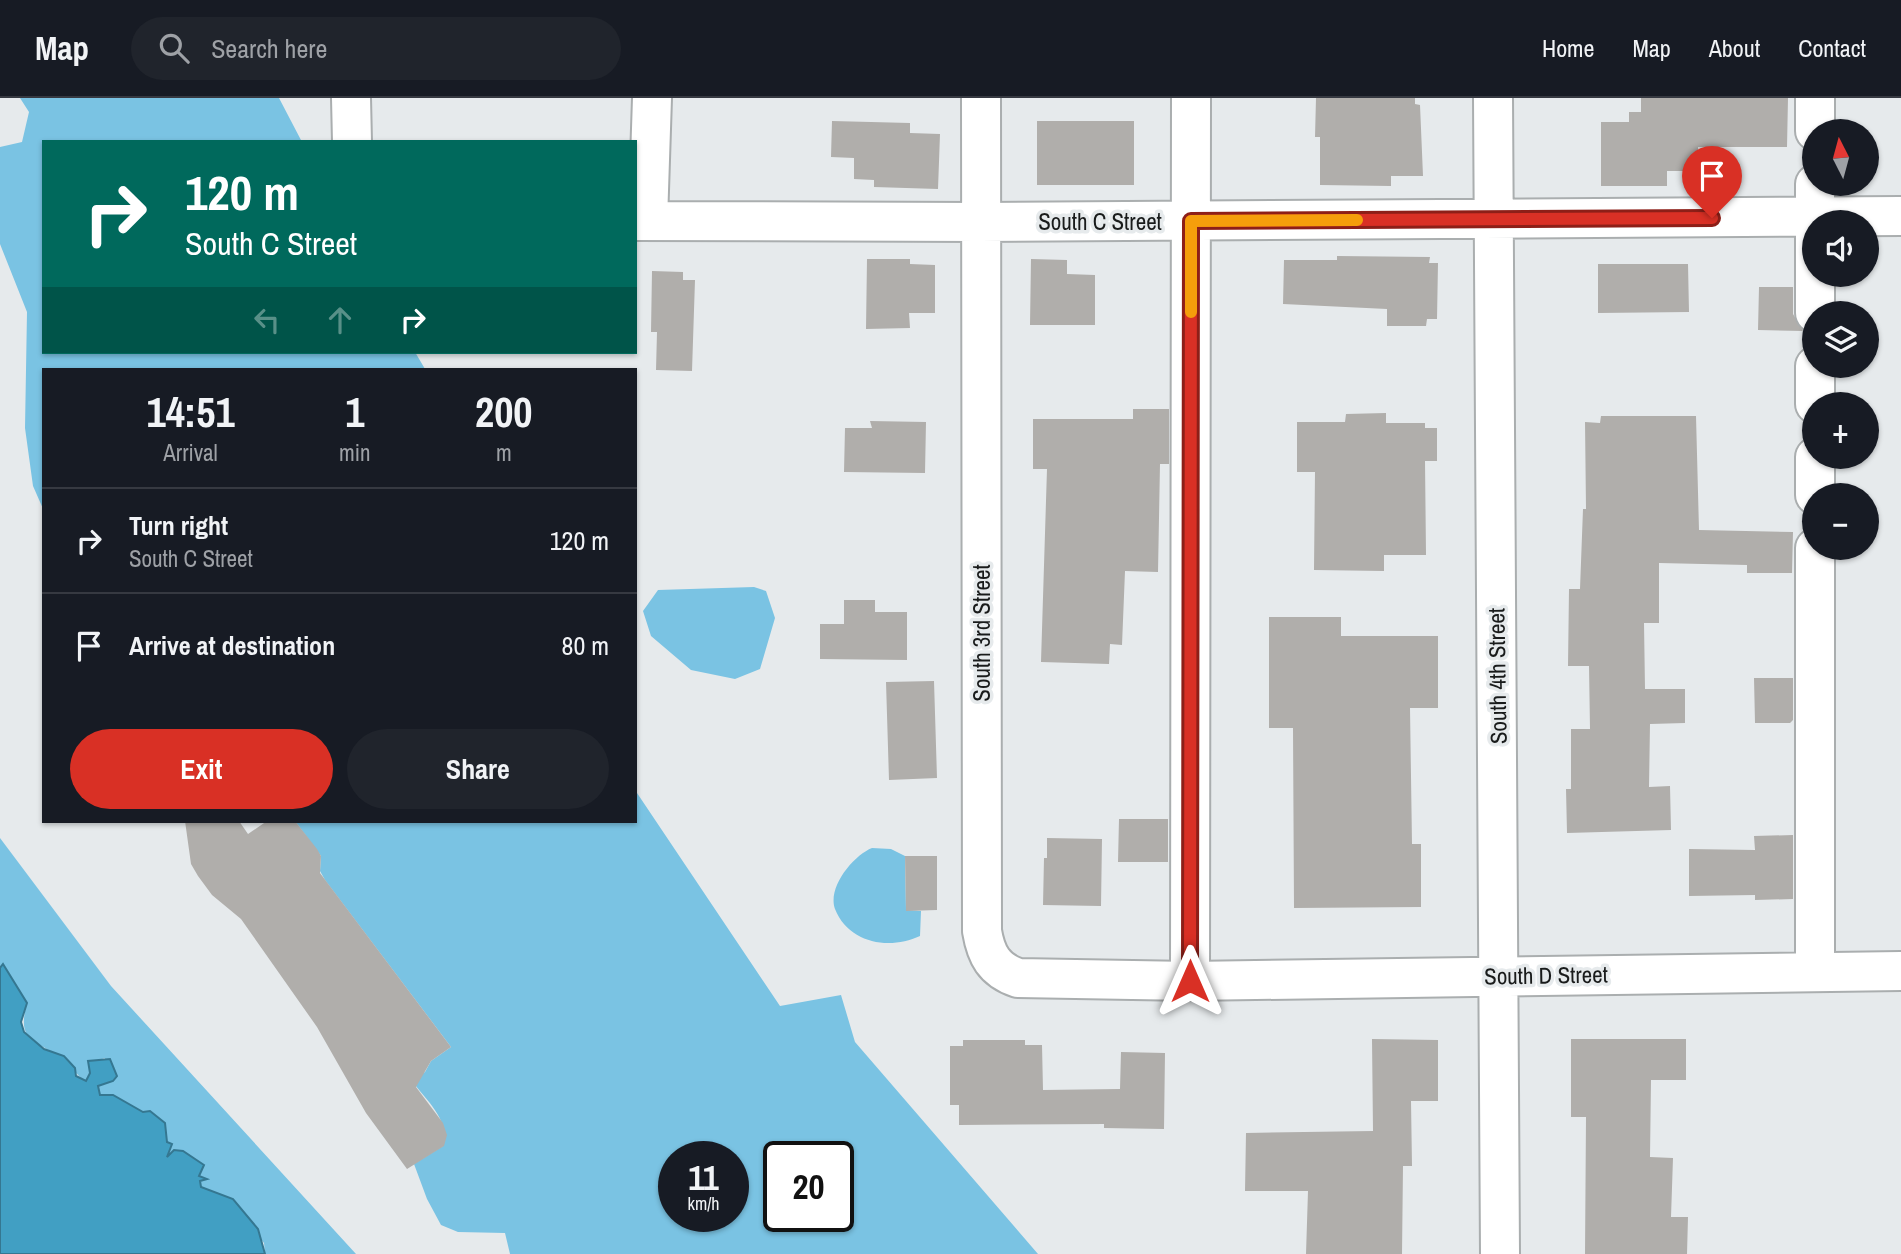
<!DOCTYPE html>
<html lang="en">
<head>
<meta charset="utf-8">
<style>
  body { margin:0; font-family:"Archivo Narrow",sans-serif; background:#20242c; color:#f1f3f6; height:100vh; display:flex; flex-direction:column; font-size:26px; white-space:nowrap }
  * { box-sizing:border-box; margin:0 }
  p { font-size:23px; color:#9ea1a6 }
  .icon { flex:none; width:38px; height:38px; fill:none; stroke:currentColor; stroke-width:2; stroke-linecap:round; stroke-linejoin:round }
  .map { position:relative; flex:1; overflow:hidden }
  .drawer { position:absolute; left:42px; top:270px; width:595px; height:455px; display:flex; flex-direction:column; background:#171b24; border-radius:0px; box-shadow:0 2px 5px #0004 }
  .drawer>* { flex:none }
  .top-card { position:absolute; left:42px; top:42px; width:595px; height:214px; border-radius:0px; box-shadow:0 2px 5px #0004; background:#00695c; color:#fff; overflow:hidden }
  .needle { width:46px; rotate:354deg }
  .controls { position:absolute; left:1802px; top:21px; display:grid; gap:14px }
  .controls a { display:grid; place-items:center; width:77px; height:77px; border-radius:50%; background:#171b24; box-shadow:0 2px 5px #0004; font-size:35px }
  .speed { position:absolute; left:658px; top:1043px; display:flex; gap:14px; font-size:35px; font-weight:700; text-align:center }
  .speed>* { display:grid; place-content:center; width:91px; height:91px; border-radius:50%; background:#171b24; box-shadow:0 2px 5px #0004; line-height:1 }
  .speed small { font-size:18px; font-weight:400 }
  .speed .limit { border:4px solid #111; border-radius:10px; background:#fff; color:#111 }
  .pin { position:absolute; display:grid; place-items:center; width:60px; height:60px; color:#fff; margin:-72px -30px; border-radius:50% 50% 50% 0; rotate:-45deg; box-shadow:0 0 7px #0007 }
  .pin .icon { rotate:45deg }
  .me { position:absolute; width:77px; margin:-38px; rotate:0deg; stroke-linejoin:round; filter:drop-shadow(0 0 5px #0008) }
  .turn { display:flex; align-items:center; gap:24px; height:147px; padding:0 28px; font-size:32px }
  .turn .icon { width:91px; height:91px; stroke-width:2.5 }
  .turn b { display:block; font-size:49px; line-height:60px }
  .lanes { display:flex; align-items:center; height:66px; padding:0 28px; background:#0003; justify-content:center; gap:35px; direction:ltr }
  .lanes .off { opacity:.35 }
  .eta { display:flex; justify-content:space-evenly; align-items:center; height:119px; text-align:center }
  .eta b { font-size:42px; font-weight:700; line-height:49px }
  .button { display:flex; gap:14px; margin-top:auto; padding:14px 28px }
  .button a { flex:1; height:80px; border-radius:42px; background:#d93025; color:#fff; font-size:28px; font-weight:700; line-height:80px; text-align:center }
  .button a+a { background:#20242c; color:#f1f3f6 }
  ul { padding:0; list-style:none }
  li { display:flex; align-items:center; gap:21px; height:105px; padding:0 28px; border-top:2px solid #363941 }
  li div { flex:1 }
  li b { display:block; font-size:26px }
  li em { font-style:normal }
  header { display:flex; align-items:center; gap:42px; box-sizing:border-box; height:98px; padding:0 35px; background:#171b24; border-bottom:2px solid #363941 }
  header strong { font-size:33px }
  nav { display:flex; gap:38px; margin-inline-start:auto; font-size:24px }
  .search { width:490px; height:63px; background:#20242c; display:flex; align-items:center; gap:18px; box-sizing:border-box; padding:0 24px; border-radius:38px; color:#9ea1a6; font-size:26px }
  .map>svg:first-child { display:block }
  .green { fill:#7ac3e3; fill-rule:evenodd }
  .water { fill:#419fc3; stroke:#357791; stroke-width:2 }
  .building { fill:#b0aeab }
  .lines { fill:none; stroke-linecap:round; stroke-linejoin:round }
  .minor-casing { stroke:#aaaeaf; stroke-width:42 }
  .minor { stroke:#fff; stroke-width:38 }
  .route-casing { stroke:#8d1f18; stroke-width:18 }
  .route { stroke:#d93025; stroke-width:12 }
  .slow { stroke:#f59e0b; stroke-width:12 }
  .labels { text-anchor:middle; dominant-baseline:central; stroke-width:7; stroke-linejoin:round; paint-order:stroke }
  .street-label { font-size:23px; fill:#191b1b; stroke:#e6eaec }
</style>
</head>
<body>
<header>
<strong>Map</strong>
<div class="search"><svg class="icon" aria-label="search" viewBox="0 0 24 24"><circle cx="10" cy="10" r="6"/><path d="M15 15l6 6"/></svg>Search here</div>
<nav><a>Home</a><a>Map</a><a>About</a><a>Contact</a></nav>
</header>
<div class="map">
<svg width="1901" height="1156" viewBox="0 0 1901 1156">
  <rect width="100%" height="100%" fill="#e6eaec"/>
  <path class="green" d="M20 0H279L302 44H44V254H415L425 271H44V413L33 388 25 330 27 214 0 146V49L22 44 29 14Z
    M754 489 766 493 775 520 760 571 735 581 691 572 651 538 643 513 658 492Z
    M635 692 780 908 841 897 855 944 1038 1156H510L505 1135 458 1134 441 1127 427 1101 414 1066 443 1048C451 1023 426 1002 412 983L425 974 431 963 451 949 325 782 320 773 321 758 295 723H635ZM674 1059H733V1118H674ZM779 1059H838V1118H779Z
    M0 740 111 888 356 1156H265L264 1145 222 1097 201 1090 199 1074 203 1067 183 1053 166 1058 171 1047 167 1044 164 1025 150 1013 143 1014 113 998 100 997 98 988 105 960 93 964 86 984C76 977 72 968 63 961 35 941 16 945 27 905L4 867 0 870Z
    M872 750 891 751 905 758 906 812 921 813 920 838C890 852 849 846 835 811 827 789 854 757 872 750Z"/>
  <path class="water" d="M3 866 27 905 21 924 24 934 44 951 64 958 75 970 76 978 86 983 90 975 88 963 110 961 117 978 113 983 98 988 100 997H113L143 1014 150 1013 165 1025 167 1044 172 1046 167 1059 174 1052 183 1053 204 1067 199 1078 207 1081 200 1083 201 1089 233 1101 258 1131 265 1156H0V870Z"/>
  <path class="building" d="M1316 0H1415V6L1420 7 1423 78H1391V88L1320 87V39H1315Z
    M1641 0H1788L1787 49H1698V73H1667V88H1601V24H1629V14H1641Z
    M832 23 910 25V35L940 36 938 91 874 89V82L854 81V60L831 59Z
    M1037 23H1134V87H1037Z
    M1337 158 1430 159 1429 165H1438L1437 221H1427L1426 228H1387V211L1283 206 1284 162H1337Z
    M867 161H910V166L935 167V215H909L910 230 866 231Z
    M1031 161 1067 162V176L1095 177V227H1030Z
    M1598 166H1688L1689 214 1598 215Z
    M652 173 683 174V182H695L692 273 656 272 657 234H651Z
    M1759 189H1793V216L1803 233 1758 232Z
    M1133 311H1169V366H1160L1158 474 1125 473 1122 547 1110 546 1109 566 1041 564 1047 371H1033V321H1133Z
    M1386 315V325H1425V330H1437V363H1425L1426 457H1384V473L1314 472 1315 374H1297V324H1345L1346 316Z
    M1601 318H1696L1699 432 1793 434 1792 475H1747V467L1659 465V525H1644L1645 591H1685V625L1650 626 1649 689 1670 688 1671 732 1567 735 1566 691H1571V631H1590L1589 568H1568L1569 491H1580L1583 411H1586L1585 324 1600 325Z
    M870 323 926 324 925 375 844 374 845 330H872Z
    M844 502H875V514H907V562L820 561V526H844Z
    M1269 519H1341V538H1438V610H1410L1412 746H1421V809L1294 810 1293 630H1269Z
    M1754 580H1793V622L1790 625H1755Z
    M934 583 937 680 889 682 886 584Z
    M1119 721H1168V764H1118Z
    M185 723H239L248 736 267 723H295L317 751 321 758 320 775 451 949 431 963 416 989 443 1025 447 1037 444 1048 407 1071 366 1015 317 929 241 821 212 797 198 778 191 766Z
    M1793 737V801L1755 802V797L1689 798V751L1755 752 1754 738Z
    M1047 740 1102 741 1101 808 1043 807 1044 760H1047Z
    M905 758H937V812L906 813Z
    M1372 941 1438 942V1003H1411L1412 1068H1403L1402 1156H1306L1308 1093H1245L1246 1035 1373 1033Z
    M1571 941H1686V982H1651L1650 1059 1673 1060 1671 1119H1688L1687 1156H1585L1586 1019H1571Z
    M963 942H1025V947H1042L1043 992 1120 991 1121 954 1165 955 1164 1031 1104 1030V1026L959 1027V1007H950V948H963Z"/>
  <g class="lines">
    <g class="minor-casing">
      <path id="minor" d="M351 0 352 44
        M981 0 982 833C986 857 994 872 1018 880L1190 883 1901 873
        M1493 0 1500 1156
        M1815 33V0
        M635 123 980 124 1901 118
        M648 123 652 0
        M1815 215V86
        M1815 268V306
        M1815 359V397
        M1815 450V874
        M1190 883 1191 0"/>
    </g>
    <use href="#minor" class="minor"/>
  </g>
  <g class="lines">
    <g class="route-casing">
      <path id="route" d="M1190 883 1191 123 1712 120"/>
    </g>
    <use href="#route" class="route"/>
    <path class="slow" d="M1191 214V123L1357 122"/>
  </g>
  <g class="labels">
    <g class="street-label">
      <text x="1100" y="123">South C Street</text>
      <text transform="translate(981 535) rotate(-90)">South 3rd Street</text>
      <text transform="translate(1497 578) rotate(-91)">South 4th Street</text>
      <text transform="translate(1546 877) rotate(-1)">South D Street</text>
    </g>
  </g>
</svg>
<div class="controls">
<a><svg class="needle" viewBox="-14 -14 28 28"><path d="M0-13l5 13h-10z" fill="#e53935"/><path d="M0 13l5-13h-10z" fill="#9ea1a6"/></svg></a>
<a><svg class="icon" aria-label="sound" viewBox="0 0 24 24"><path d="M4 9h4l5-4v14l-5-4H4zM17 9q2 3 0 6"/></svg></a>
<a><svg class="icon" aria-label="layers" viewBox="0 0 24 24"><path d="M12 4l9 5-9 5-9-5zM3 14l9 5 9-5"/></svg></a>
<a>+</a>
<a>−</a>
</div>
<div class="speed"><div>11<small>km/h</small></div><div class="limit">20</div></div>
<div class="pin" style="left:1712px;top:120px;background:#d93025"><svg class="icon" aria-label="arrive" viewBox="0 0 24 24"><path d="M6 21V4h12l-3 4 3 4H6"/></svg></div>
<svg class="me" style="left:1190px;top:883px" viewBox="-20 -20 40 40"><path d="M0-17L14 15 0 8-14 15z" fill="#d93025" stroke="#fff" stroke-width="4"/></svg>
<div class="top-card">
<div class="turn"><svg class="icon" aria-label="right" viewBox="0 0 24 24"><path d="M7 20v-9h11M14 6l5 5-5 5"/></svg><div><b>120 m</b>South C Street</div></div>
<div class="lanes"><svg class="icon off" aria-label="left" viewBox="0 0 24 24"><path d="M17 20v-9H6M10 6l-5 5 5 5"/></svg><svg class="icon off" aria-label="ahead" viewBox="0 0 24 24"><path d="M12 20V5M6 11l6-6 6 6"/></svg><svg class="icon" aria-label="right" viewBox="0 0 24 24"><path d="M7 20v-9h11M14 6l5 5-5 5"/></svg></div>
</div>
<section class="drawer">
<div class="eta">
<div><b>14:51</b><p>Arrival</p></div>
<div><b>1</b><p>min</p></div>
<div><b>200</b><p>m</p></div>
</div>
<ul>
<li><svg class="icon" aria-label="right" viewBox="0 0 24 24"><path d="M7 20v-9h11M14 6l5 5-5 5"/></svg><div><b>Turn right</b><p>South C Street</p></div><em>120 m</em></li>
<li><svg class="icon" aria-label="arrive" viewBox="0 0 24 24"><path d="M6 21V4h12l-3 4 3 4H6"/></svg><div><b>Arrive at destination</b></div><em>80 m</em></li>
</ul>
<div class="button"><a>Exit</a><a>Share</a></div>
</section>
</div>
</body>
</html>
